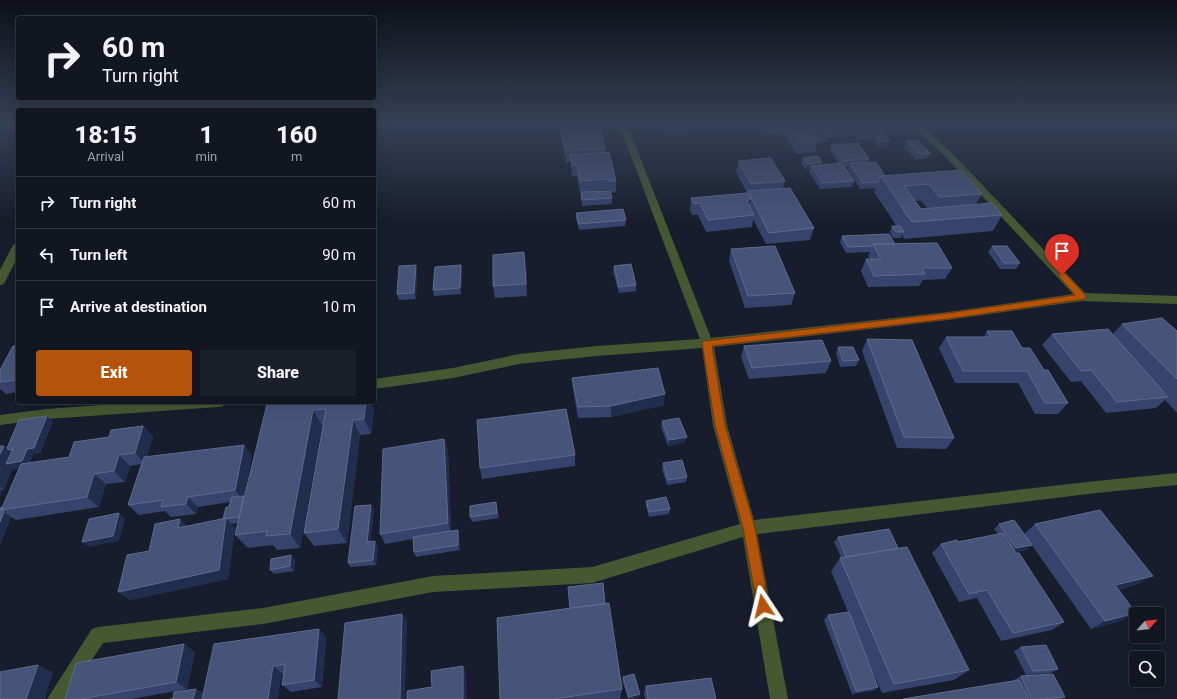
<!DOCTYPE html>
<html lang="en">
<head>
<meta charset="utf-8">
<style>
  body { margin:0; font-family:Roboto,sans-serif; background:#1a1f2a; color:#f1f3f6; height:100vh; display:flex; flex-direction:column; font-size:15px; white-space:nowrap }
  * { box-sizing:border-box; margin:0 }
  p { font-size:13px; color:#9c9fa5 }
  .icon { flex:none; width:22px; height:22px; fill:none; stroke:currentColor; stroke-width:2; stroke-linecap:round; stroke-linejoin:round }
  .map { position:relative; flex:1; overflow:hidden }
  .details { position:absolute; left:16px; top:108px; width:360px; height:296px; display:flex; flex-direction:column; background:#111621; border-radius:4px; box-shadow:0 4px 16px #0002,0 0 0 1px #30353f }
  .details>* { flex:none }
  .hud { position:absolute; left:16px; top:16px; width:360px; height:84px; border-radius:4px; box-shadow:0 4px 16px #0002,0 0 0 1px #30353f; background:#111621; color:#f1f3f6; overflow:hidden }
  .needle { width:26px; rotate:63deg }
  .buttons { position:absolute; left:1129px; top:607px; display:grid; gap:8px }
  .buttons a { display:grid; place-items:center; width:36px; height:36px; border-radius:4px; background:#111621; box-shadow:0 4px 16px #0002,0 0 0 1px #30353f; font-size:20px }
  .pin { position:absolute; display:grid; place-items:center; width:34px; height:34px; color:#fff; margin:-41px -17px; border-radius:50% 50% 50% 0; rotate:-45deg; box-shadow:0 0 4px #0007 }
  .pin .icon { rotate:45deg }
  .me { position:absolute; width:44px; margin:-22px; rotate:350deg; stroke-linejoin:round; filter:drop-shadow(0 0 3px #0008) }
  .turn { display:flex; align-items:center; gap:14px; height:84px; padding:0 20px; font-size:18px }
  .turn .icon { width:52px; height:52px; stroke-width:2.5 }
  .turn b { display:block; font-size:28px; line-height:34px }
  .eta { display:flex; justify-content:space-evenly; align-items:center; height:68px; text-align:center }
  .eta b { font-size:24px; font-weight:800; line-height:28px }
  .action { display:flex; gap:8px; margin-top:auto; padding:8px 20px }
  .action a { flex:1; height:46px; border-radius:4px; background:#b45309; color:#fff; font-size:16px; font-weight:800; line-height:46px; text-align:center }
  .action a+a { background:#1a1f2a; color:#f1f3f6 }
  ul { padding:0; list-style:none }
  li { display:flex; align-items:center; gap:12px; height:52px; padding:0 20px; border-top:1px solid #30353f }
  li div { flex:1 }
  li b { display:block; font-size:15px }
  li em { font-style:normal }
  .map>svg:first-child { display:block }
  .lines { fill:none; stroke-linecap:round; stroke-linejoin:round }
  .minor { fill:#465832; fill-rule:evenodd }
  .wall { fill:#35436d; fill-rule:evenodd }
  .shaded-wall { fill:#212d4d }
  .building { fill:#47547a; stroke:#5f6a8c }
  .route { fill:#b45309; stroke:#753606 }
</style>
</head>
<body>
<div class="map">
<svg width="1177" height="699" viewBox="0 0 1177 699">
  <rect width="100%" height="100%" fill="#171d2c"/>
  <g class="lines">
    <path class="minor" d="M619 124H627L711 338 948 312 1073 294 944 155 910 124H919L950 151 1085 293 1177 296V304L1082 301 948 320 714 347 727 425 754 520 1096 481 1177 473V485L1096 493 757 534 788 699H770L743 537 592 583 433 592 263 624 103 643 66 699H47L92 629 98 627 263 608 433 576 592 567 740 524 713 425 702 348 597 356 519 364 453 378 374 389V379L453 368 519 354 597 346 700 339Z
      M18 242V256L4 284 0 285V270L13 245Z
      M143 402H224L223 406 218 407 47 419 0 425V415L47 409Z"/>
  </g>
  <path class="wall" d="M402 124H433L403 127Z
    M559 124H599L605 149V153L616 181V192L611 193 612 198V204L582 206 581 192 609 191 608 190 580 192 577 176H572L571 162 566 163Z
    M662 124H720V126L665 131Z
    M762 124H909L907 130 887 131 886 130 884 136 890 141 887 147 879 148 875 143 876 138 857 140 855 136 828 138 827 142H817L815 152 796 154 782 132V133L768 134Z
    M907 141 930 153 927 158 916 160 904 147Z
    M831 145 869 159 868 162 885 176 982 194 976 204 1002 215 993 231 904 239 902 235 901 238H893L890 232 892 226H896V225L874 192 876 188 860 189 848 169 849 166 845 167 854 181 852 187 820 189 809 172 810 169H806L801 164 803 158 822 162 821 165 838 164 830 150ZM915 201H921L927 208 921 209Z
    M738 161 785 181 783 188 814 228 810 240 766 244 753 219 752 227 706 232 698 215H692L690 210 691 198 747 193 736 172Z
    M576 213 626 220 625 226 579 230 576 219Z
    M842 236 895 244 952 268 945 279 923 280 919 286 868 287 861 271 866 259H870L868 256 870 252 846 253 840 242Z
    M992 246 1020 263 1016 269H1000L988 252Z
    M731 249 795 293 791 305 745 308 729 261Z
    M526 264 527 296 495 298 493 286Z
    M461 265 462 271 461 294 434 296 433 290Z
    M614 266 636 285V291L619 293 613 272Z
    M417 271 416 299 399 300 397 294Z
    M1122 324 1177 331V413L1165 400 1156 408 1106 413 1081 381 1071 382 1042 345 1052 334H1113Z
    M987 331 1022 348 1044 370 1068 403 1058 414H1035L1018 383H955L939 348 946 337H984Z
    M867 339 954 438 946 449 897 448 862 351Z
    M18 346V392L6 394 0 389V370Z
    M744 346 831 361 826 373 749 379 741 357Z
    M838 347 859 360 856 366 840 367 836 353Z
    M572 378 664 405 611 417 578 418 573 389Z
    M288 402H370L374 410 371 434 360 435 347 543 314 546 304 533 323 425H322L300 548 277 550 273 545 248 548 235 535 238 523 231 524 235 528 228 579 130 600 118 592 149 551 180 519 187 526 224 519 229 507 230 502 198 507 196 514 171 517 165 511 139 515 128 505 141 464 130 466 125 482 106 484 99 507 16 520 11 517 0 545V508L3 507 19 468 13 469H12L4 490H2L0 495V446L7 448 47 416 53 422 40 453 33 454 30 463 69 457 109 437 143 426 153 437 147 457 252 455 244 496V497Z
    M662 421 687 437 685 442 668 446 661 427Z
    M444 439 448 450 451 531 458 530 459 535 460 550 416 557 414 552 413 539 385 544 380 534Z
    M575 455V466L482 479 480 468Z
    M663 463 687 477 686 482 667 485 662 469Z
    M646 501 670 509 669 514 649 517 646 506Z
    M496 502 499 518 472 522 470 517Z
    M374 510 370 542 378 546 376 565 351 567 348 563Z
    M999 524 1032 545 1026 550 1015 552 1064 622 1052 630 1001 641 977 598 959 602 932 553 941 544 958 542 998 534 994 529Z
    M1035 524 1138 584 1118 590 1121 621 1091 629 1024 534Z
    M838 537 898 548 969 670 954 680 882 693 864 651 878 687 874 690 852 694 824 620 828 615 848 612 831 571 840 558 841 557 834 542Z
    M291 555 295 560 294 571 274 574 270 570Z
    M605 604 622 689 620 699H500Z
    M326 637 322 687 291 692 282 685 284 673 204 694Z
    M1021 647 1058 669 1051 673 1026 675 1014 651Z
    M195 652 187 689 131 699H65Z
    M1021 676 1065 697 1061 699H903L1015 681 1014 680Z
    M623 677 639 697 633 699H628L622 680Z
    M646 686 716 699H645L644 693Z"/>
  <path class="shaded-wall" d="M1 124H18V129L5 130Z
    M890 141 887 147 879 148 882 142Z
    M822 162 820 167 811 166 810 169H806L808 164Z
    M751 199 748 210 747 201Z
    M524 252 526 264 527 296 526 284Z
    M416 265 417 271 416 299 414 293Z
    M461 265 462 271 461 294 460 288Z
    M665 394 664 405 611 417V406Z
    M366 402H370L374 410 371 434 364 419Z
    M313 410 322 425 300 548 290 534Z
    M47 416 53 422 40 453 33 454 29 467 13 469H12L4 490 0 487V454L4 446 17 456 27 449Z
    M353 420 360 435 347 543 338 529Z
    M143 426 153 437 145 464 135 453Z
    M687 437 685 442 668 446 669 440Z
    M444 439 448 450 451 533 448 523Z
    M244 445 252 455 244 496 248 501 246 507 241 505 243 500 235 490Z
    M119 455 130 466 125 482 114 471Z
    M94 474 106 484 99 507 87 497Z
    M0 489 2 490 0 495Z
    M188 497 198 507 196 514 186 504Z
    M371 505 374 510 369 547 367 542Z
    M4 512 11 517 0 545V522Z
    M119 513 125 519 119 541 89 547 82 542Z
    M226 518 235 528 228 579 130 600 118 592Z
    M180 519 190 529 178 528Z
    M458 530 459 535 460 550 458 545Z
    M375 541 378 546 376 565 373 560Z
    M1032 545 1026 550 1011 553 1016 548Z
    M291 555 295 560 294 571 290 566Z
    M1153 576 1138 584 1101 594 1115 585Z
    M1136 613 1121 621 1091 629 1105 621Z
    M402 614 407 622 405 699H400Z
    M319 629 326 637 322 687 314 680Z
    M184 644 195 652 187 689 176 682Z
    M38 665 53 672 45 699H26Z
    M273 666 282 673 278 699H268Z
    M463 666 466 673 467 699H463Z
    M196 689 207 696 206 699H193Z
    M640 694 639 697 633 699H629V697Z"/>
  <path class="building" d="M560 124H599L605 149 565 151Z
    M767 124H781L783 127 770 128Z
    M787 124H806L818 141 799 142Z
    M811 124H885L888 126 861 128 859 125 828 127 831 130 816 132Z
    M888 124H909L889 126Z
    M885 136 890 141 882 142 877 137Z
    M917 140 930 153 918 154 907 141Z
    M858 143 869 159 842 161 831 145Z
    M609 152 616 181H609V179L580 181 577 165H572L570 155Z
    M818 156 822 162 808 164 803 158Z
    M771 158 785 181 751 184 738 161Z
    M876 162 885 176H881L878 182 862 183 850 163Z
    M842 163 854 181 822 183 811 166Z
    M961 170 982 194 939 197 929 184 904 186 921 209 992 203 1002 215 912 222 903 210H904L881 176Z
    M790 188 814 228 769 233 748 191Z
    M610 191 612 198 582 200 581 192Z
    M747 193 751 199 747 201 754 215 708 220 700 203 694 204 691 198Z
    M623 209 626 220 579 224 576 213Z
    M892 226H900L904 232H896Z
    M889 234 895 244H873L872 246 848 247 842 236Z
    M937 243 952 268H922L925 274 874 276 866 259H881L873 244Z
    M775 246 795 293 748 296 731 249Z
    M992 246H1007L1020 263H1004Z
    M524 252 526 284 493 286V255Z
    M631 264 636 285 619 287 614 266Z
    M416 265 414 293 397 294 399 266Z
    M461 265 460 288 433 290 435 267Z
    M1162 318 1177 331V379L1122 324Z
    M1108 329 1168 397 1117 402 1091 370 1081 371 1052 334Z
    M987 331H1012L1022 348H1030L1044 370H1048L1068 403H1045L1027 371H963L946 337H991Z
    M867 339 912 340 954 438 904 437Z
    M822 340 831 361 752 368 744 346Z
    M13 346H18V380L0 382V370Z
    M838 347H853L859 360 843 361Z
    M658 368 665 394 611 406 578 407 572 378Z
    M288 402H366L364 419 353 420 338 529 304 533 326 409 313 410 290 534 266 536 267 531 235 535 267 404Z
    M566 409 575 455 480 468 477 420Z
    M47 416 34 448 27 449 22 461 6 464 13 449 9 450 7 448 19 420Z
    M679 418 687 437 669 440 662 421Z
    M143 426 135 453 119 455 114 471 94 474 87 497 1 510 21 464 69 457 74 442 109 437 111 430Z
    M444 439 448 523 380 534 383 449Z
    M244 445 235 490 188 497 186 504 161 507 163 500 128 505 144 457Z
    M0 446H4L0 454Z
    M682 460 687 477 668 480 663 463Z
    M244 496 241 505H242L239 517 223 519 226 507H229L232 497Z
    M666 497 670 509 649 512 646 501Z
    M496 502 497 513 470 517V506Z
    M371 505 367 542 375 541 373 560 348 563 355 506Z
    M3 507 1 510 4 512 0 522V508Z
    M1100 510 1153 576 1115 585 1136 613 1105 621 1035 524Z
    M119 513 113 536 82 542 89 519Z
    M226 518 219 570 118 592 127 555 149 551 155 524 180 519 178 528Z
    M1014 520 1032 545 1016 548 999 524Z
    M889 529 898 548 846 557 838 537Z
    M458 530V545L414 552 413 537Z
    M1003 533 1016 553H1019L1064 622 1013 633 987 590 969 594 941 544 957 540 958 542Z
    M907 547 969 670 894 684 840 558Z
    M291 555 290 566 270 570 271 559Z
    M603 583 605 604 570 608 568 587Z
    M609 603 622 689 553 699H500L497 618Z
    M849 612 878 687 856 691 828 615Z
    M402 614 400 699H338L345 623Z
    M319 629 314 680 282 685 285 664 273 666 268 699H202L214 644Z
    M184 644 176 682 81 699H65L76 663Z
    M1046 645 1058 669 1033 671 1021 647Z
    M38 665 26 699H0V672Z
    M463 666V699H407V691L432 687 431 671Z
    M634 674 640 694 629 697 623 677Z
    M1053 674 1065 697 1043 699H1031L1021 676Z
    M711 678 716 699H648L646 686Z
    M1019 680 1029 699H903Z
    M196 689 193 699H170H173L174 692Z"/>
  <linearGradient id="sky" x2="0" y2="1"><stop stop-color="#0d1018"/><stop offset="0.56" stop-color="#364056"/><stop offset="1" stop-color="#364056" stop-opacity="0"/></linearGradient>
  <rect width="1177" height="222" fill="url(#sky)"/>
  <path class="route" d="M1062 272 1065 273 1085 295 1086 297 1085 299 948 319 712 346 725 425 755 528 769 606 767 610 763 612 758 610 743 528 715 425 702 343 704 341 948 313 1075 295 1058 275Z"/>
</svg>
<div class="buttons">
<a><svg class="needle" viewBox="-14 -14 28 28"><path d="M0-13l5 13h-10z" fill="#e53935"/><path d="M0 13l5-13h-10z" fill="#9c9fa5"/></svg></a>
<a><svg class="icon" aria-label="search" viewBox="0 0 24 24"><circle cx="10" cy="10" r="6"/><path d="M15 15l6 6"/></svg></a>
</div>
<div class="pin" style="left:1062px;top:275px;background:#d93025"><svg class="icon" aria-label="arrive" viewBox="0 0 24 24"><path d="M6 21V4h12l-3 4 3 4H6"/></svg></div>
<svg class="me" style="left:763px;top:606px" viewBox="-20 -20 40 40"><path d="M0-17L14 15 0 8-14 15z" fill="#b45309" stroke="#fff" stroke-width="4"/></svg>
<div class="hud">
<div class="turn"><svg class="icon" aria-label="right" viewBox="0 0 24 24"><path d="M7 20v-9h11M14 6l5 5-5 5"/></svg><div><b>60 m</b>Turn right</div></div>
</div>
<section class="details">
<div class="eta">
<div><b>18:15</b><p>Arrival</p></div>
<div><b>1</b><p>min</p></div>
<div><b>160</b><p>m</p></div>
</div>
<ul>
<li><svg class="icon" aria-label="right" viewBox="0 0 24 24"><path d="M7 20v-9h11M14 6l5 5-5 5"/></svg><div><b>Turn right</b></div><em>60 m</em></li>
<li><svg class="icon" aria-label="left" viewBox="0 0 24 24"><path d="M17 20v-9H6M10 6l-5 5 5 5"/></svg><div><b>Turn left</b></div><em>90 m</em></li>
<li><svg class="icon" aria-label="arrive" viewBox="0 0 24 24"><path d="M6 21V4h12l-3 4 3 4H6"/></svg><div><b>Arrive at destination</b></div><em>10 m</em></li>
</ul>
<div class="action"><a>Exit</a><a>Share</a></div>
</section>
</div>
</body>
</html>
